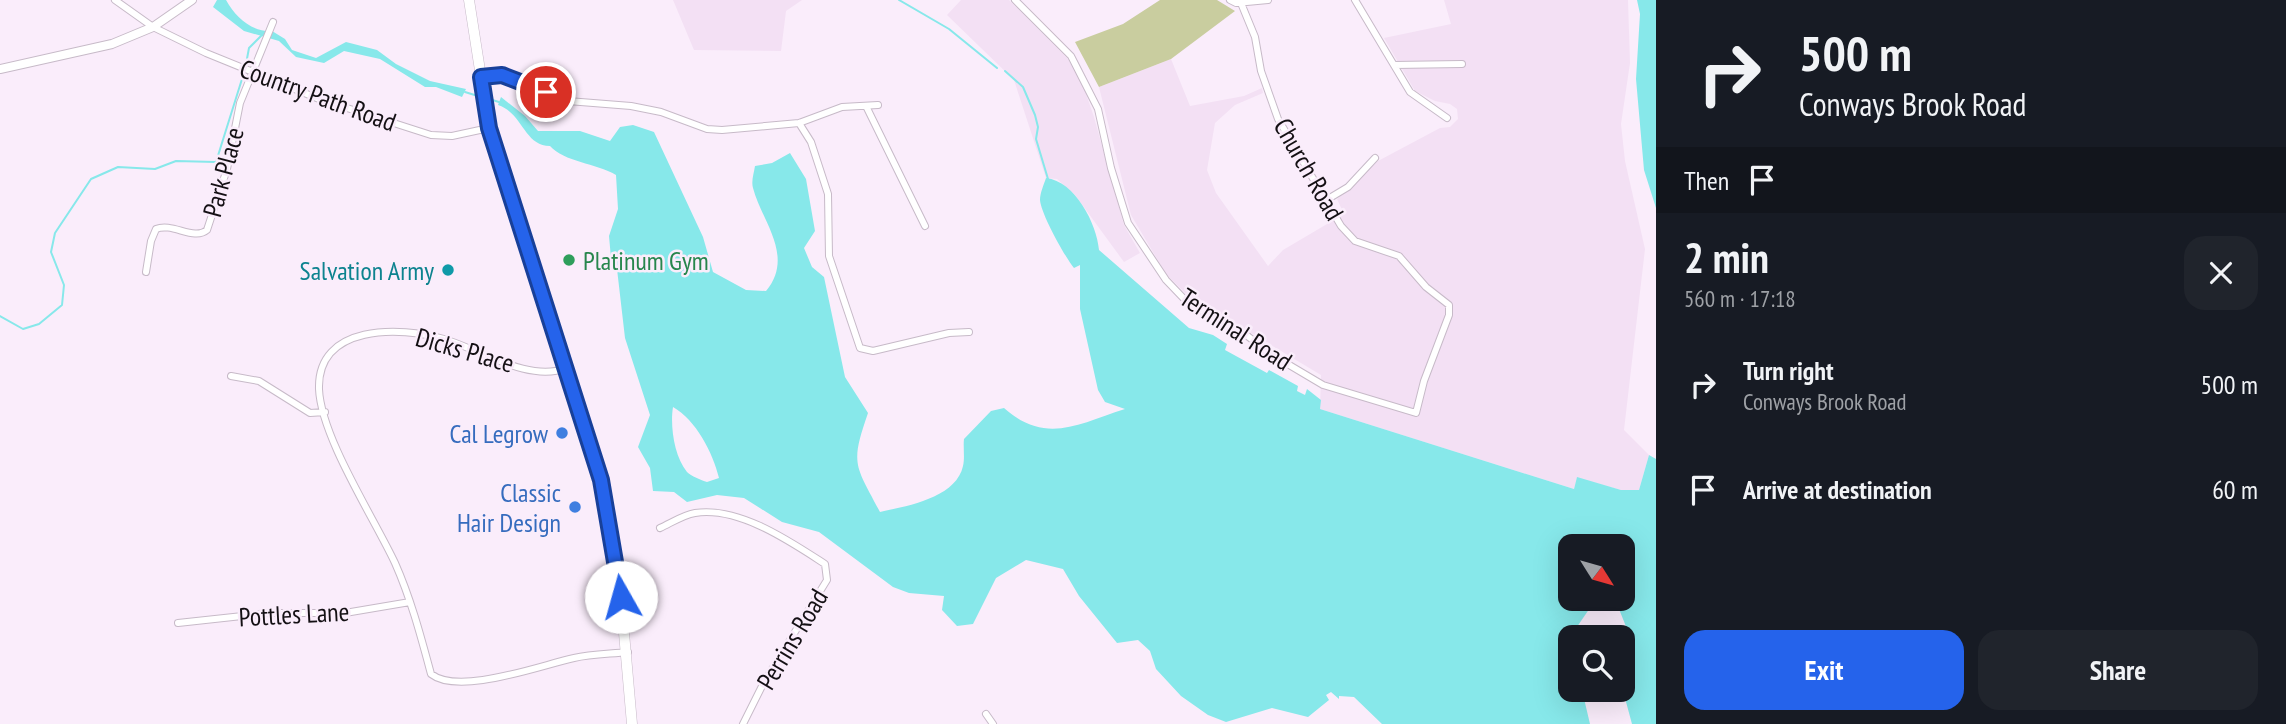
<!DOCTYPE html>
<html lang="en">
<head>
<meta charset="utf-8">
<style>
  body { margin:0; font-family:"PT Sans Narrow",sans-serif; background:#20242c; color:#f1f3f6; height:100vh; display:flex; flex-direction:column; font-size:26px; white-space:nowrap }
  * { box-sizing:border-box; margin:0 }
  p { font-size:23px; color:#9ea1a6 }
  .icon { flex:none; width:38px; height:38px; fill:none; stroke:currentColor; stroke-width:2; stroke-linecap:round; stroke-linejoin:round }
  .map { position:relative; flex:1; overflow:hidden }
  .panel { display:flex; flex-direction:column; background:#171b24; width:630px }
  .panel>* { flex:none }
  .top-card { background:#171b24; color:#f1f3f6; overflow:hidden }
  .needle { width:46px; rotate:127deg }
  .controls { position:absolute; left:1558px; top:534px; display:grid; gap:14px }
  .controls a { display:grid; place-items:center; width:77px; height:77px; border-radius:14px; background:#171b24; box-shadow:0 7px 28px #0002; font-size:35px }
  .pin { position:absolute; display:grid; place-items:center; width:60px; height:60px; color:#fff; margin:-30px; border:4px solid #fff; border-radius:50%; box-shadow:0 2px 7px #0007 }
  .me { position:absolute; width:77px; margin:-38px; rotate:353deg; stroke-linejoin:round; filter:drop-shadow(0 0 5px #0008) }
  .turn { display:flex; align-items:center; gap:24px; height:147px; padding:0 28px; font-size:32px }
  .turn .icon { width:91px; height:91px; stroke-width:2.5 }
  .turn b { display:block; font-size:49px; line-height:60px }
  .then { display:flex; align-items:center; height:66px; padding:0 28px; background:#0003; gap:14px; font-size:26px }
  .round { display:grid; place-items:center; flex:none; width:74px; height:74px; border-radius:21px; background:#20242c }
  .headline { display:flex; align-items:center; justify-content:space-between; height:119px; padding:0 28px }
  h1 { font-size:42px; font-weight:600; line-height:52px }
  .cta { display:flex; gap:14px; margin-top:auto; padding:14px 28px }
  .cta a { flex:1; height:80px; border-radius:21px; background:#2563eb; color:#fff; font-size:28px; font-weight:600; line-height:80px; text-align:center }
  .cta a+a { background:#20242c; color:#f1f3f6 }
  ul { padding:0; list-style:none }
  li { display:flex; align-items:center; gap:21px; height:105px; padding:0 28px }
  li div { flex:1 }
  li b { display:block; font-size:26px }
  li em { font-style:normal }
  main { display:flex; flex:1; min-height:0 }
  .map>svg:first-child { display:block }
  .built { fill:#f3e0f4 }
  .green { fill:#c9cd9f }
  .water { fill:#87e8ea; fill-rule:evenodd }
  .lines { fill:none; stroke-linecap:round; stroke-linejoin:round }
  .stream { stroke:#87e8ea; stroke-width:2 }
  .minor-casing { stroke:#c7bac8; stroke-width:8 }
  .tertiary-casing { stroke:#c7bac8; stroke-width:10 }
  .primary-casing { stroke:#c7bac8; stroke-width:11 }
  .minor { stroke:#fff; stroke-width:6 }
  .tertiary { stroke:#fff; stroke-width:8 }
  .primary { stroke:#fff; stroke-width:10 }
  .route-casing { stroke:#184099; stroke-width:18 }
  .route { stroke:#2563eb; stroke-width:12 }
  .leisure-dot { fill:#2e9e5b; stroke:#faedfb; stroke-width:2.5 }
  .culture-dot { fill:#0f9aa8; stroke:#faedfb; stroke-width:2.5 }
  .shop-dot { fill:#3f7fe0; stroke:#faedfb; stroke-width:2.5 }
  .labels { text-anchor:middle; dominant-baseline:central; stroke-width:5; stroke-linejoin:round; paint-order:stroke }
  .street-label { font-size:26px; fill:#141014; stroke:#faedfb }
  .leisure-label { font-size:26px; fill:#27864d; stroke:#faedfb; text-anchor:start }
  .culture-label { font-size:26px; fill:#0d838f; stroke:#faedfb; text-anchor:end }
  .shop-label { font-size:26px; fill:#366cbe; stroke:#faedfb; text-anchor:end }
</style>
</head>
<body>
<main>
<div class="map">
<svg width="1656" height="724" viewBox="0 0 1656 724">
  <rect width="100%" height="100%" fill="#faedfb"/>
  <path class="built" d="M673 0H802L786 11 781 51 694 50Z
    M961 0H1009L1068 59 1083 85 1094 117 1124 225 1140 253 1124 262 1075 195 1057 179 1046 178 1014 80 947 15Z
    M1444 0H1628L1630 63 1621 124 1625 161 1645 249 1624 430 1649 455 1639 490H1621L1577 478 1574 489 1320 409 1321 375 1186 294 1166 274 1131 215 1099 87 1171 59 1190 106 1244 96 1262 88 1263 93 1235 105 1215 123 1207 170 1216 193 1268 266 1283 250 1344 214 1337 199 1378 161 1440 128 1450 127 1458 119 1457 109 1450 104 1435 101 1415 91 1384 38 1451 24Z"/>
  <path class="green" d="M1160 0H1217L1235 11 1171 59 1099 87 1075 42 1123 24Z"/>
  <path class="water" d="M217 0H226C236 18 252 32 272 31L285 39 292 50 316 58 346 42 377 50 396 64 430 81 466 89 462 97 436 87H425L380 59 344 51 324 63 296 57 279 41 244 31 213 7Z
    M1637 0H1656V208L1644 170 1636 79 1640 14Z
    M501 97 525 116 538 131H580L610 141 620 127 633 125 654 132 703 237 713 272 746 290 766 291C795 256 762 222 753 188 751 181 754 173 755 166L772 163 790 153 806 179 815 231 804 248 812 267 824 277 845 377 868 413C850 465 855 464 880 512 907 506 956 498 963 466 965 458 963 447 964 439L991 411 1004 408C1046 445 1078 424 1125 409L1105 402 1098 390 1080 309V265L1074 268C1065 257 1041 214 1040 200 1040 193 1044 184 1046 178 1075 181 1097 224 1099 250L1189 328 1213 335 1227 344 1225 350 1267 373 1269 370 1298 386 1297 391 1305 395 1307 389 1321 400 1320 409 1574 489 1577 477 1621 490H1639L1649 455 1656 459V724H1632L1622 687V646L1627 629 1615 599 1622 598V546H1570V598L1591 599 1592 605 1570 637V690H1582L1590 724H1382L1354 697 1339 696V699L1331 692 1326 695 1329 700 1308 717 1272 708 1226 722 1208 715 1181 696 1156 669 1150 651 1138 640 1117 643 1079 596 1063 569 1026 560 996 578 973 624 957 626 942 610 944 596 909 593 893 587 819 532 782 522 744 498 717 495 687 502 674 492 653 491 650 468 638 447 650 415 625 338 617 269 611 258 609 236 618 209 616 175C596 163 564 162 550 146 524 146 523 113 498 105ZM673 407C696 420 713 453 719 478L707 482C701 480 691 476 687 472 674 456 670 426 673 407Z"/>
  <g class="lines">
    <path class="stream" d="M899 0 949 29 997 68
      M246 64 249 48 262 35
      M1005 71 1023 87 1035 115 1038 127 1036 139 1048 179
      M465 92 481 97
      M489 99 499 102
      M0 316 23 329 39 324 62 305 64 285 51 252 55 233 91 179 118 167 155 169 176 161 216 162 242 79"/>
    <g class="minor-casing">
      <path id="minor" d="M115 0 153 27 206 53 319 99 431 135 452 136 489 128
        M1015 0 1071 56 1098 109 1111 168 1128 223 1166 280 1188 303 1245 334 1269 353 1323 385 1416 413 1424 381 1449 315V305L1426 287 1399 256 1355 241 1341 226 1278 119 1261 71 1255 37 1241 3
        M1230 0 1236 3 1268 0
        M1355 0 1410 92 1447 118
        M1394 65 1462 64
        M481 77 502 75 568 101 631 106 661 112 707 129 722 130 799 123 842 107 878 105
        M866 106 925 226
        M799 123 811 142 828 194 829 256 860 348 873 351 949 333 969 332
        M1328 199 1348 187 1375 158
        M146 272 151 241 156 229C172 222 194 241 207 230L227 169 240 103 273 22
        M566 368C529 383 479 349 444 339 400 326 317 324 319 389 321 437 374 518 395 563 411 599 421 637 431 674 459 696 541 665 574 658 591 654 610 654 628 652
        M231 376 259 381 310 413 325 412
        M660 528C671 523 683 515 695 513 739 506 791 542 825 564L827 580 764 682 743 724
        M178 623 269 613H345L410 602
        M986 714 993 724"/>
    </g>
    <g class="tertiary-casing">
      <path id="tertiary" d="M0 69 112 44 153 27 192 0"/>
    </g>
    <g class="primary-casing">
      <path id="primary" d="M469 0 489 128 601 480 619 576 632 724"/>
    </g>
    <use href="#minor" class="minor"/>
    <use href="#tertiary" class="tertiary"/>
    <use href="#primary" class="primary"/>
  </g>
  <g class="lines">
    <g class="route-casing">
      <path id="route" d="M546 92 502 75 481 77 489 128 601 480 621 597"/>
    </g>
    <use href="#route" class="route"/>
  </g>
  <circle class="leisure-dot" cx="569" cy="260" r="7"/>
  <circle class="culture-dot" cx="448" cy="270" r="7"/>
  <g class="shop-dot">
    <circle cx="562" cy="433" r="7"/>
    <circle cx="575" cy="507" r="7"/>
  </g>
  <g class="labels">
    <g class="street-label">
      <text transform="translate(318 95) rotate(20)">Country Path Road</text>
      <text transform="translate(1309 169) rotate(60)">Church Road</text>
      <text transform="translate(223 172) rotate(-75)">Park Place</text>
      <text transform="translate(1236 329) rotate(33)">Terminal Road</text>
      <text transform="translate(465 350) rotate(16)">Dicks Place</text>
      <text transform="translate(294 614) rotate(-3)">Pottles Lane</text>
      <text transform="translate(792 639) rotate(-59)">Perrins Road</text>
    </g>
    <g class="leisure-label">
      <text x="583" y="260">Platinum Gym</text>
    </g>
    <g class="culture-label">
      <text x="434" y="270">Salvation Army</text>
    </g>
    <g class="shop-label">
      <text x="548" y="433">Cal Legrow</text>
      <text x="561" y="492">Classic<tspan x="561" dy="30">Hair Design</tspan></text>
    </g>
  </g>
</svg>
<div class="controls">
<a><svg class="needle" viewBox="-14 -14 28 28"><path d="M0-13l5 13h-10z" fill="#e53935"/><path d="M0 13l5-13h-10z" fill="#9ea1a6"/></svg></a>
<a><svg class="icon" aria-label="search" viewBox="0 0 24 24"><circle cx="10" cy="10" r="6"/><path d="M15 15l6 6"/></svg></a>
</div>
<div class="pin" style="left:546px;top:92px;background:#d93025"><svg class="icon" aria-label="arrive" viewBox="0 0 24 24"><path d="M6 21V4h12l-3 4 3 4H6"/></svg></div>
<svg class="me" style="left:621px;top:597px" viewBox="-20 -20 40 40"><circle r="19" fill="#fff"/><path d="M0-13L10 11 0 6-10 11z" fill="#2563eb"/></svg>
</div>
<section class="panel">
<div class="top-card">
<div class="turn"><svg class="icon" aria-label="right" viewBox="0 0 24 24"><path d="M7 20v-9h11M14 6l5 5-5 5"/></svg><div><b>500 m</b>Conways Brook Road</div></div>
<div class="then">Then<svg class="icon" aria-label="arrive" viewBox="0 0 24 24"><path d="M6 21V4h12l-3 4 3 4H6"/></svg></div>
</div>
<div class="headline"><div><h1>2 min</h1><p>560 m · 17:18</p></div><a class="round"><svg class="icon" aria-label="close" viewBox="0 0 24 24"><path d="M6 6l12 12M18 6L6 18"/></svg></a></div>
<ul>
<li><svg class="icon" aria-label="right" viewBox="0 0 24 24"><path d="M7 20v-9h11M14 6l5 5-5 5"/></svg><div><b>Turn right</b><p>Conways Brook Road</p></div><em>500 m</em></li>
<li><svg class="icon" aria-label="arrive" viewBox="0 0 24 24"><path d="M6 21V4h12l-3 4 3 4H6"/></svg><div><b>Arrive at destination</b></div><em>60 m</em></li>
</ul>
<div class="cta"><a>Exit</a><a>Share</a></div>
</section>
</main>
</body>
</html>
